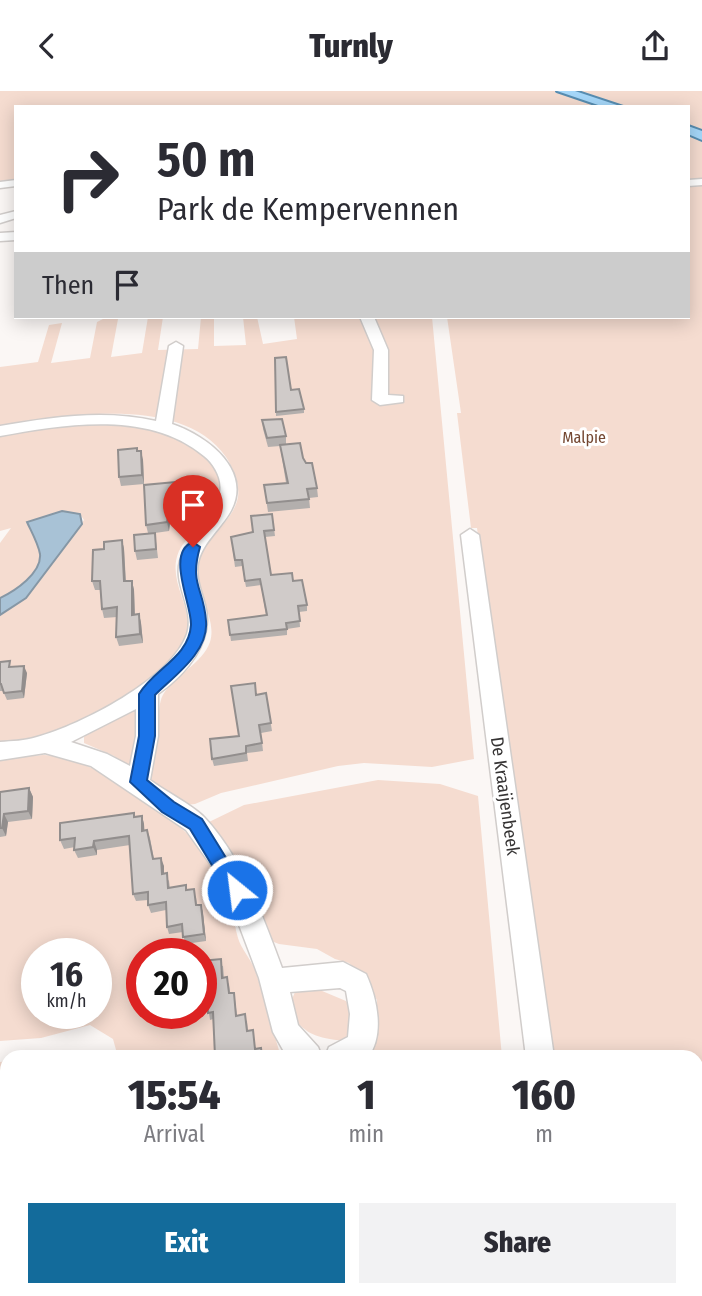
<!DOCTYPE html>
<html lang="en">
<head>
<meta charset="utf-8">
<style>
  body { margin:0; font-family:"Fira Sans Condensed",sans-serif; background:#f2f2f3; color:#2b2b33; height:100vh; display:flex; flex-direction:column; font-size:26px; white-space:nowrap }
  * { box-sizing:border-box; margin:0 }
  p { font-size:23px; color:#7c7c81 }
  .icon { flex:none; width:38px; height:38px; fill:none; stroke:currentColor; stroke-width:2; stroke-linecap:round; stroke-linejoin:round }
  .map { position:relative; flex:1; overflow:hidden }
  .drawer { position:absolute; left:0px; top:959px; width:704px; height:247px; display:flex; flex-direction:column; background:#fff; border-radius:21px 21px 0 0; box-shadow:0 4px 18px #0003 }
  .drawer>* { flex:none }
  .guide { position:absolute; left:14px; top:14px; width:676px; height:214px; border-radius:0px; box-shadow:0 4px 18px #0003; background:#fff; color:#2b2b33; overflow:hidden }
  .speed { position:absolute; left:21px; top:847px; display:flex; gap:14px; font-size:35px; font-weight:700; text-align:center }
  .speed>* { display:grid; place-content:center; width:91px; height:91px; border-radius:50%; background:#fff; box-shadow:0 4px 18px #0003; line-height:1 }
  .speed small { font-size:18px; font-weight:400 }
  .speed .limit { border:10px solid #d22; background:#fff; color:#111 }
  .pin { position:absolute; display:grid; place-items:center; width:60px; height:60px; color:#fff; margin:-72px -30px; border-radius:50% 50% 50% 0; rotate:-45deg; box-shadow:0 0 7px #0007 }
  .pin .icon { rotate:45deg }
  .me { position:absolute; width:77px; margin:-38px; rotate:331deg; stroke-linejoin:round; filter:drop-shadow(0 0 5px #0008) }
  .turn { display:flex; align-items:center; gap:24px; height:147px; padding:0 28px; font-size:32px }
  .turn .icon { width:91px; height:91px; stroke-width:2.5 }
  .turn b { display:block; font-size:49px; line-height:60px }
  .then { display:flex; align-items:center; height:66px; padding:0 28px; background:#0003; gap:14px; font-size:26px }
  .eta { display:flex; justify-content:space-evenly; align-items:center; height:119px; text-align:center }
  .eta b { font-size:42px; font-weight:800; line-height:49px }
  .cta { display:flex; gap:14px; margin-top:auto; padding:14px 28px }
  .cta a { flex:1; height:80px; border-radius:0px; background:#136b9b; color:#fff; font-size:28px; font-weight:800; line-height:80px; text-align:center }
  .cta a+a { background:#f2f2f3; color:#2b2b33 }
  header { display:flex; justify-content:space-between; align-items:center; height:91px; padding:0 28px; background:#fff; font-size:32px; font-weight:800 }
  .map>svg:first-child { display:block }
  .green { fill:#f5dcd0; fill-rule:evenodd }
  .water { fill:#a8c2d6; stroke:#8697a5; stroke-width:2 }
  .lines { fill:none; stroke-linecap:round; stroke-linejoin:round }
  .minor-casing { stroke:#d1cdcb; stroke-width:3 }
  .major-casing { stroke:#588eb2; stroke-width:4 }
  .minor { fill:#fff; fill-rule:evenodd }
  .major { fill:#a6d8fa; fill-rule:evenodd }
  .wall { fill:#b3afad }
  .shaded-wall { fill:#928e8d }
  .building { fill:#d0cbc9; stroke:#928e8d; stroke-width:2 }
  .route { fill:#1a73e8; stroke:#114b97; stroke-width:2 }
  .labels { text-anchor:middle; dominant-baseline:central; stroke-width:6; stroke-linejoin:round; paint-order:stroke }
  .far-park-label { font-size:16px; fill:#744731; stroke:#fff }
  .street-label { font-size:18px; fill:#363434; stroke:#fff }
</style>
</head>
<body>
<header><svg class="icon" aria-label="back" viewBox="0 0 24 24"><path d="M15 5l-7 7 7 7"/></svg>Turnly<svg class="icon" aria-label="share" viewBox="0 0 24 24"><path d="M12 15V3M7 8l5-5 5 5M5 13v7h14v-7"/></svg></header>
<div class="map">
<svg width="702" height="1205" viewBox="0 0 702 1205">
  <rect width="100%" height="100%" fill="#fbf7f5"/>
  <path class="green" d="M0 0H702V1205H562L561 1199H696V966H533L479 452 477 437H471L457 322H461L447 226H688V16H16V89L0 91Z
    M148 226H163L158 259 198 258 201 226H214V255L246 254 243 226H257L263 253 297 248 294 226H432L474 668 432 676 364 672 338 675 221 702 195 713 185 714 149 691C152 679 155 667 157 655 160 640 156 614 164 602 176 583 202 573 210 551 218 525 191 498 196 473 202 446 233 433 238 406 240 393 233 377 226 366 182 303 64 324 0 336V276L38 271 49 234 62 232 51 272 90 267 97 231 103 228H118L111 266 142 262Z
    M89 332C128 333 228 339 222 400 219 426 190 438 179 460 167 487 190 512 188 538 184 578 96 625 63 640 44 648 20 649 0 653V524L26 507 84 429 80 423 62 420 27 431C31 440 38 452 40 463 42 482 15 500 0 507V452L11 437 0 440V343Z
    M133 617 141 623 130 677 114 665 84 652V646L92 636Z
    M43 664C101 666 198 738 225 790 235 808 232 828 238 847 241 858 251 868 255 879 265 908 272 937 281 966H118L113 948 90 934 41 947 0 950V668ZM37 863H96V922H37ZM142 863H201V922H142Z
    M378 689 440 693 478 705 502 966H370L377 943V909L362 885 349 872 335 868 317 858 279 853 261 846 244 785 209 731 244 714Z
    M303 897H315L346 910 356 927 344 950C313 946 307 944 287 920L295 901Z
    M7 970V1106L0 1105V971Z
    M252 1199H376L379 1205H257Z"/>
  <path class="water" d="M62 420 80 423 82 433 26 507 0 524V507C15 500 42 482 40 463 38 452 31 440 27 431Z
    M0 1105 7 1106V1199H252L257 1205H0Z"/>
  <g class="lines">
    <g class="minor-casing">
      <path id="minor" d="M702 88V94L688 95V89Z
        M16 89V95L0 97V91Z
        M16 120V127L0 132V124Z
        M16 141V149L0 150V142Z
        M360 226H374L388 259V304L403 305V311L380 314 372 309 374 259Z
        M176 251 183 255 172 333C208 345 255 381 229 423 219 439 202 453 198 472 195 487 202 501 205 514 215 551 185 584 158 603V645L150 689C166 701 191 713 204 726 242 766 263 826 282 877L343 871 366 883C377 907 385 944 368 966H325L329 956 348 946 350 923 346 900 340 897 290 901 298 934 318 956 322 966H287L273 941 259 887 230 810 213 777 186 739 91 675 45 662 0 669V651C12 650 25 650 37 646 81 634 171 588 187 543 195 518 173 494 180 470 188 444 216 429 220 402 223 388 214 373 204 365 149 319 66 333 0 345V335C51 326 105 318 156 330L169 255ZM136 618V645L130 675 107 663 71 651Z
        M470 438 479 444 554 966H526L461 444Z
        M483 1199H515L516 1205H484Z
        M556 1199H588L589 1205H557Z"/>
    </g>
    <g class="major-casing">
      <path id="major" d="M557 0H575L623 16H604Z
        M688 35 702 40V49L688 43Z"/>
    </g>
    <use href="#minor" class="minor"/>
    <use href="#major" class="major"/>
  </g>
  <path class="wall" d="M275 267 291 299 304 318V322L276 325Z
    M262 329 286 345V353L303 367 317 397 318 406 309 407 310 417 268 421 264 394 286 392 280 355 268 356 263 338Z
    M137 360 143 369 144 393 121 395 119 386Z
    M186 390 189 420 171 424 169 440 155 442 158 467 137 469 135 460 148 442 146 434Z
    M272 423 275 445 265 446 271 484 293 490 307 514V520L299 521 300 536 287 538V544L231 550 228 529 266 524 261 494 246 496 242 475 235 476 231 446 253 441Z
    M122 449 124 458 126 490H132L134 499 135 524 139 523 141 532 143 552 119 555 116 546 117 526 104 527 102 518 100 499H95L92 490 104 458Z
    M0 571 27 582 24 607 7 609 3 600H0Z
    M266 602 272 640 261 642 263 660 247 662 248 670 214 675 212 668 238 645 256 604Z
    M29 697 33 706 32 728 8 731 6 745 0 746V701Z
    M142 725 144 733V739H147L150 747 154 768 164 775V783L169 790 170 797 186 794 187 799 196 806 197 814H201L203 822 206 850 185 853 183 841 169 843 167 836 166 819 151 822 148 814V809L136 810 133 803 130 754 97 759V764L78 767 74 759 75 756 64 758 60 749 135 726Z
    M201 870 223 875 224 887 229 893 230 902H234L237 924 247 930 248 940 253 939 255 958 262 966H216L213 928 210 929 208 914 201 915Z"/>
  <path class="shaded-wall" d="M141 360 143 369 144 393 142 384Z
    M186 390 189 420 171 424 169 440 167 431 170 415Z
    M122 449 124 458 126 499 124 490Z
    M132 490 134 499 135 533 132 524Z
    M139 523 141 532 143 552 140 543Z
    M24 575 27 582 24 607 22 600Z
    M29 697 33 706 32 728 28 720Z
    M4 723 8 731 6 745 2 737Z
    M142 725 144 733 145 748 142 740Z
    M94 750 97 759V764L93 756Z
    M161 767 164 775V791L162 783Z
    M201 814 203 822 206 850 204 843Z"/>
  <path class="building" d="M286 266 291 299 299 298 304 318 276 321 275 267Z
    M282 328 286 345 267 347 262 329Z
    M300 352 303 367 306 372H312L317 397 307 398 309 408 267 412 264 394 288 392 280 354Z
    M137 357V360H141L142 384 119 386 118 359Z
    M186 390 188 411 170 415 167 431 146 434 144 394Z
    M272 423 274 439 264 440 271 484 292 482 293 490 302 489 307 514 298 515 300 530 286 532 287 538 230 544 228 529 267 524 260 488 245 490 242 469H235L231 446 253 441 251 425Z
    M155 442 156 458 135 460 134 444Z
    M122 449 124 490H132V524L139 523 140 543 116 546 117 516 102 518 100 490H92L93 459 104 458V451Z
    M10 570 9 576 24 575 22 600 4 602 1 593H0V571Z
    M255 592 256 604 266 602 271 632 259 634 262 652 246 655V662L212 668 210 648 239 645 231 595Z
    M29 697 28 720 4 723 2 737H0V701Z
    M134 722V726L142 725V740L147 739 153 768 161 767 162 783 167 782 168 797 186 794V799L194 798 196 814H201L204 843 183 846 182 833 167 836 166 811 148 814V801L133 803 129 745 94 750 93 756 74 759 75 747 60 749V732Z
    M221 868 222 887 227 886 229 902H234L236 925 245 923 247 940 253 939 255 958 261 957 262 966H233L232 962 215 965 213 921 208 922 207 906 201 907V870Z
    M393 1199H461L464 1205H395Z"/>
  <path class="route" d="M193 451 200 456C189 494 204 497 206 530 209 561 174 585 155 604V645L147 689 174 711 202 728 246 799 244 804 237 807 230 804 190 738 162 721 130 691 139 645V603C154 578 189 566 191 534 192 514 165 461 193 451Z"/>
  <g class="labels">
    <g class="far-park-label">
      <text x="584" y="346">Malpie</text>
    </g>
    <g class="street-label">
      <text transform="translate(505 705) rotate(82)">De Kraaijenbeek</text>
    </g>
  </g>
</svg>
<div class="speed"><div>16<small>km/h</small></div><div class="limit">20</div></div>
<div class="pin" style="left:193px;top:456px;background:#d93025"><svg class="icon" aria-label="arrive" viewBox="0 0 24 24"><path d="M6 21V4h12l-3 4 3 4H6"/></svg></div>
<svg class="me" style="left:237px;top:799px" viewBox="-20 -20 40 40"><circle r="17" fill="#1a73e8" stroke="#fff" stroke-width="3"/><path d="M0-11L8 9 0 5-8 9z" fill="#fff"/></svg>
<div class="guide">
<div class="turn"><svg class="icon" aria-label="right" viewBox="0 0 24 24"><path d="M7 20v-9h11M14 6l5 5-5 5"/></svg><div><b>50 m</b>Park de Kempervennen</div></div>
<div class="then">Then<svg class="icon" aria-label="arrive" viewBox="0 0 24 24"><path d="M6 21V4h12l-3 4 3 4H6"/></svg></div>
</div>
<section class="drawer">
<div class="eta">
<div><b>15:54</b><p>Arrival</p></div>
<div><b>1</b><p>min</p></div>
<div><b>160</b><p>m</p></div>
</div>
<div class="cta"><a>Exit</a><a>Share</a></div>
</section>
</div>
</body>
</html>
